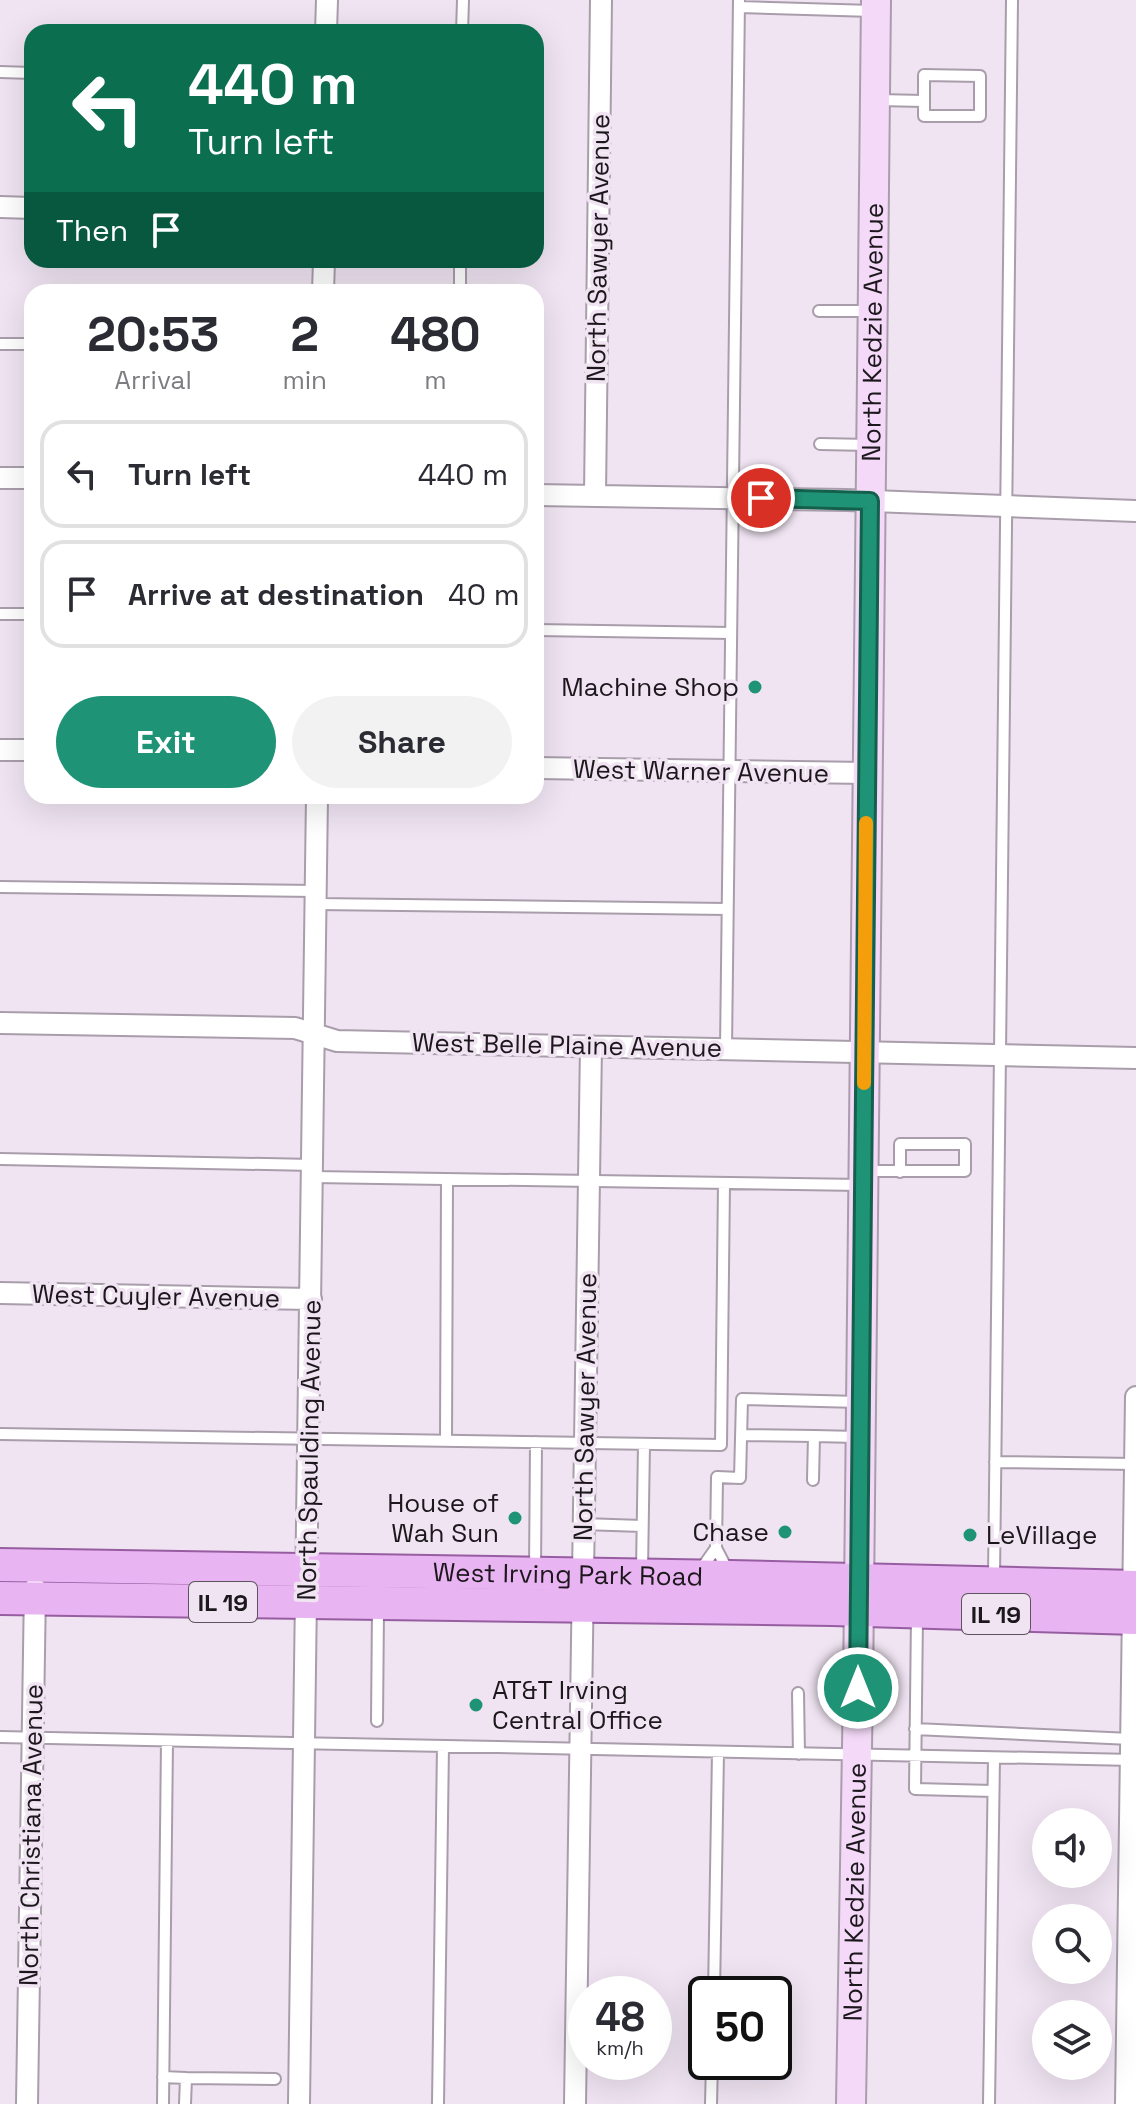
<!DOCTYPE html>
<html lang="en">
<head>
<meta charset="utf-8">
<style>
  body { margin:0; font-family:"Space Grotesk",sans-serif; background:#f2f2f3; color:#2b2b33; height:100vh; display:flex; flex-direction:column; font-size:30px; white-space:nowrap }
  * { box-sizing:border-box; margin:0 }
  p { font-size:26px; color:#7c7c81 }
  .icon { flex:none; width:44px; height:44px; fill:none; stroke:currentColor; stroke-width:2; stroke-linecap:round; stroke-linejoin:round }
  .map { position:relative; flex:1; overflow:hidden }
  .side { position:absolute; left:24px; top:284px; width:520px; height:520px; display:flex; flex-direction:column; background:#fff; border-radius:24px; box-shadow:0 8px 32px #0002 }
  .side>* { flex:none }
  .guide { position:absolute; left:24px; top:24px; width:520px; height:244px; border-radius:24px; box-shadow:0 8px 32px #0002; background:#0b6e4f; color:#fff; overflow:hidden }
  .buttons { position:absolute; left:1032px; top:1808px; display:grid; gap:16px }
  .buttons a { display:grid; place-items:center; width:80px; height:80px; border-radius:50%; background:#fff; box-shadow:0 8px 32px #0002; font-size:40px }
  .speed { position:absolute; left:568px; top:1976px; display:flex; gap:16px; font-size:40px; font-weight:700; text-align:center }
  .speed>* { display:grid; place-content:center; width:104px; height:104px; border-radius:50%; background:#fff; box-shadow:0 8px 32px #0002; line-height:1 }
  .speed small { font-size:20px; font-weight:400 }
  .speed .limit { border:4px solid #111; border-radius:12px; background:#fff; color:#111 }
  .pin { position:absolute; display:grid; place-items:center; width:68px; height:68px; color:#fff; margin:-34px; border:4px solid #fff; border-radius:50%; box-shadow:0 2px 8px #0007 }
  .me { position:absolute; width:88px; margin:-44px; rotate:0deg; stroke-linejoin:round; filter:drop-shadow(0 0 6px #0008) }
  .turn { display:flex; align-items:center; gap:28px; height:168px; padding:0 32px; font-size:36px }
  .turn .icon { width:104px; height:104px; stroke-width:2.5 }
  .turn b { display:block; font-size:56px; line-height:68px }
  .then { display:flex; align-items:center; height:76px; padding:0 32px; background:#0003; gap:16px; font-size:30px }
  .eta { display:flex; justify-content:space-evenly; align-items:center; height:136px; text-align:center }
  .eta b { font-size:48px; font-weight:700; line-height:56px }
  .button { display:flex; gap:16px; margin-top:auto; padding:16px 32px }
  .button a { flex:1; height:92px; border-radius:48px; background:#1f9376; color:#fff; font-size:32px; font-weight:700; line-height:92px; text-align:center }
  .button a+a { background:#f2f2f3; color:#2b2b33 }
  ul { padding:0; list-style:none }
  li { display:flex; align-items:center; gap:24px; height:108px; margin:0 16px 12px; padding:0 16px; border:4px solid #e1e1e2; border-radius:24px }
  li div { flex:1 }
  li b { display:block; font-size:30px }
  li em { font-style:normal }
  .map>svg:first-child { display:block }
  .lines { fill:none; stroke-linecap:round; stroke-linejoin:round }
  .service-casing { stroke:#a99dab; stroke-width:14 }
  .minor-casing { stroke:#a99dab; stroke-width:24 }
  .secondary-casing { stroke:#a99dab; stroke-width:32 }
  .primary-casing { stroke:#975da1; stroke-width:36 }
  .service { stroke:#fff; stroke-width:10 }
  .minor { stroke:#fff; stroke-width:20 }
  .secondary { stroke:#f4daf8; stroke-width:28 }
  .primary { stroke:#e8b4f1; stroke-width:32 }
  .route-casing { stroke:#14604d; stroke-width:20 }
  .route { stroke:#1f9376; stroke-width:14 }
  .slow { stroke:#f59e0b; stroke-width:14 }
  .poi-dot { fill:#1f9376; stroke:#f0e4f2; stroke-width:3 }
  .labels { text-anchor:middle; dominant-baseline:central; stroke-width:7; stroke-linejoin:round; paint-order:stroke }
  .shield { fill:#f0e4f2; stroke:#5c545c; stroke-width:2 }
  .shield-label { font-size:24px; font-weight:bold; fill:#1c171c }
  .street-label { font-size:26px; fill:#1c171c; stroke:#f0e4f2 }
  .poi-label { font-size:26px; fill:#1c171c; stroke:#f0e4f2; text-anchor:end }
</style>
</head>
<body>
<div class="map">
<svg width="1136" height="2104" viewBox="0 0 1136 2104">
  <rect width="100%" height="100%" fill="#f0e4f2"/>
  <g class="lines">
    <g class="service-casing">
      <path id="service" d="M739 7 873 11
        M462 32 463 0
        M0 72 32 73
        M924 75 980 76V116H924Z
        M878 100 924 101
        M460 292V260
        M819 311H869
        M0 344H32
        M820 444 869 445
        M0 614H32
        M536 630 731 633
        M0 887 316 891
        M316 904 727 909
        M726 1048 739 0
        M0 1159 313 1165
        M866 1171H965V1144H900V1172
        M313 1177 861 1185
        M0 1434 721 1445 724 1183
        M741 1435 814 1436
        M446 1441 447 1180
        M995 1462 1135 1464
        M813 1480 814 1436 857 1437
        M583 1524 642 1526
        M716 1548 717 1477 740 1478 742 1399 859 1402
        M642 1570 644 1444
        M535 1571 536 1442
        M699 1572 716 1548 728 1571
        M994 1578 1012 0
        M917 1616 915 1789 993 1791
        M798 1693 799 1754
        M377 1721 378 1608
        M915 1729 1131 1739
        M0 1737 1134 1760
        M714 1994 718 1752
        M163 2077 186 2078 185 2104
        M186 2078 275 2079
        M163 2104 167 1741
        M438 2104 443 1746
        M711 2104 712 2062
        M989 2104 994 1758"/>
    </g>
    <g class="minor-casing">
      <path id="minor" d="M326 32 327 0
        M0 207 32 208
        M323 292 324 260
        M0 478H32
        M536 495 846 500 1136 511
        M595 495 601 0
        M0 750H32
        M536 768 867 773
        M0 1023 295 1028 337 1041 1136 1058
        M0 1293 311 1299
        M27 2104 35 1588
        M299 2104 317 796
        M575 2104 591 1046
        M1126 2104 1136 1397"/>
    </g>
    <g class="secondary-casing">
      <g id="secondary">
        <path id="s1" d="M851 2104 858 1688 876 0"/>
      </g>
    </g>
    <g class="primary-casing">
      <g id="primary">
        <path id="s2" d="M0 1565 731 1577 1136 1587"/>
        <path d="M0 1598 832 1609 1136 1618"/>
      </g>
    </g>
    <use href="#service" class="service"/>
    <use href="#minor" class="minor"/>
    <use href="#secondary" class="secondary"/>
    <use href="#primary" class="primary"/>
  </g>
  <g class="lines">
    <g class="route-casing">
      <path id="route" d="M761 498 870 501 858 1688"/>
    </g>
    <use href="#route" class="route"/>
    <path class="slow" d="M864 1083 866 823"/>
  </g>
  <g class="poi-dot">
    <circle cx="755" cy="687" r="8"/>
    <circle cx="515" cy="1518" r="8"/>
    <circle cx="785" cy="1532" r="8"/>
    <circle cx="970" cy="1535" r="8"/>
    <circle cx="476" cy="1705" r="8"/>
  </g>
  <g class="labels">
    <g class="shield">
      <rect x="189" y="1582" width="68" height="40" rx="6"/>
      <rect x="962" y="1594" width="68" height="40" rx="6"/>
    </g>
    <g class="shield-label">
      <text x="223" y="1602">IL 19</text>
      <text x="996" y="1614">IL 19</text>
    </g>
    <g class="street-label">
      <text transform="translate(598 248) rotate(-89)">North Sawyer Avenue</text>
      <text stroke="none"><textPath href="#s1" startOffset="1772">North Kedzie Avenue</textPath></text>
      <text transform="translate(701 771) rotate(1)">West Warner Avenue</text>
      <text transform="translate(567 1045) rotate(1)">West Belle Plaine Avenue</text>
      <text transform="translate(156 1296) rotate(1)">West Cuyler Avenue</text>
      <text transform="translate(585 1407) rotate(-89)">North Sawyer Avenue</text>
      <text transform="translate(309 1450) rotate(-89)">North Spaulding Avenue</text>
      <text stroke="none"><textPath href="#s2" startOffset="568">West Irving Park Road</textPath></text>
      <text transform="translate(31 1835) rotate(-89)">North Christiana Avenue</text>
      <text stroke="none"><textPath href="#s1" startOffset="212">North Kedzie Avenue</textPath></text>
    </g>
    <g class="poi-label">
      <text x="739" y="687">Machine Shop</text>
      <text x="499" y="1503">House of<tspan x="499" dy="30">Wah Sun</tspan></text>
      <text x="769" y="1532">Chase</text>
      <text x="986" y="1535" text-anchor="start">LeVillage</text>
      <text x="492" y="1690" text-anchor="start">AT&amp;T Irving<tspan x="492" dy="30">Central Office</tspan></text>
    </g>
  </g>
</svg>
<div class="buttons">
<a><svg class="icon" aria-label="sound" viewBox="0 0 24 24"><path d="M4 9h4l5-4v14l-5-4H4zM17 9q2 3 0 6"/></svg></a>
<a><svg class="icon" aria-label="search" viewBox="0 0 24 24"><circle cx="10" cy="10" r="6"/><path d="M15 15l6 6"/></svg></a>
<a><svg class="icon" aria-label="layers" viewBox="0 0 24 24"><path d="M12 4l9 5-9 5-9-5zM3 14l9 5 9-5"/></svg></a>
</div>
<div class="speed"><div>48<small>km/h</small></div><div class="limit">50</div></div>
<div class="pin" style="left:761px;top:498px;background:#d93025"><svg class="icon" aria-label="arrive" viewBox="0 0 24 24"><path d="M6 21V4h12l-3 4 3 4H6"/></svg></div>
<svg class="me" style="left:858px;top:1688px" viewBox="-20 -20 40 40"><circle r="17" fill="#1f9376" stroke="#fff" stroke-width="3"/><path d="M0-11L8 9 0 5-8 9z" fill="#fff"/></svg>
<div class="guide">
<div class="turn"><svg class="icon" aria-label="left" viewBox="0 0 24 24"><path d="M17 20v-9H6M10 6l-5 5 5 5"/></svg><div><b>440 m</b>Turn left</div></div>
<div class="then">Then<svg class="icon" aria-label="arrive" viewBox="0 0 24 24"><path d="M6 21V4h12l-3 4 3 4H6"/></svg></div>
</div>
<section class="side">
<div class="eta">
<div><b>20:53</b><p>Arrival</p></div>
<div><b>2</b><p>min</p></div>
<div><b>480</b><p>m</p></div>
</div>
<ul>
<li><svg class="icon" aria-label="left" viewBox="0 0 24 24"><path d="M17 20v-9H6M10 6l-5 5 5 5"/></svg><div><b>Turn left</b></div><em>440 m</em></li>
<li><svg class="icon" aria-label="arrive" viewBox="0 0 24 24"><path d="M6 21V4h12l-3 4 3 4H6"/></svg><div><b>Arrive at destination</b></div><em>40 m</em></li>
</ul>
<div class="button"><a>Exit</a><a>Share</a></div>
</section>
</div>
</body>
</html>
